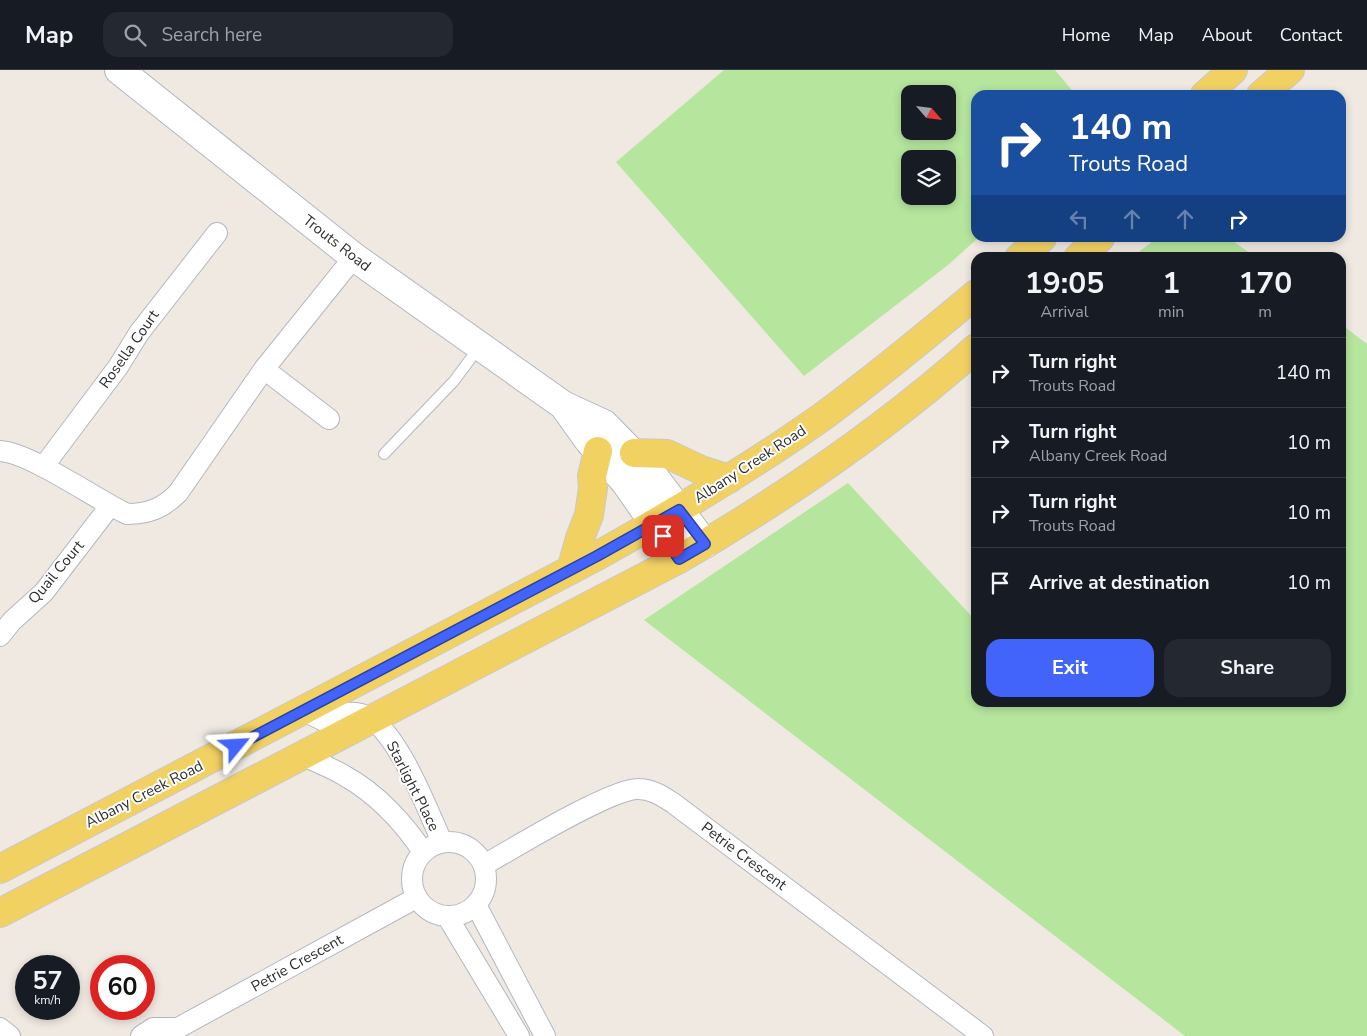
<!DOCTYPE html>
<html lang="en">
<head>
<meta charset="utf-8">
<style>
  body { margin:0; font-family:"Nunito Sans",sans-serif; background:#242831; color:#f1f3f6; height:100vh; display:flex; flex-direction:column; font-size:19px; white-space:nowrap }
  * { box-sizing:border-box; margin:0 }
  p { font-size:16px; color:#9ea1a6 }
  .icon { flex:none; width:28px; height:28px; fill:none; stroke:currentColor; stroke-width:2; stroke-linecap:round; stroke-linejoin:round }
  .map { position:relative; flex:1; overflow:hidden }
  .sheet { position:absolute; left:971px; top:182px; width:375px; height:455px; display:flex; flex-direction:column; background:#171b24; border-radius:15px; box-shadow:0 2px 8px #0003 }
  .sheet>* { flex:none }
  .top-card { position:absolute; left:971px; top:20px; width:375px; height:152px; border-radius:15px; box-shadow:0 2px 8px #0003; background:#1a4fa0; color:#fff; overflow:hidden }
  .needle { width:32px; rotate:118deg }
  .controls { position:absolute; left:901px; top:15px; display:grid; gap:10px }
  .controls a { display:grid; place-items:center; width:55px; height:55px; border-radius:10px; background:#171b24; box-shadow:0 2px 8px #0003; font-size:25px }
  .speed { position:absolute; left:15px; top:885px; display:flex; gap:10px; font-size:25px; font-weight:700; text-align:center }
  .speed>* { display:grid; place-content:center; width:65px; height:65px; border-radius:50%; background:#171b24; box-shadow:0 2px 8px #0003; line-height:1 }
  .speed small { font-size:12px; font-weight:400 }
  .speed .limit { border:8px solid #d22; background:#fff; color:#111 }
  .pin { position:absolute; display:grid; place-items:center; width:42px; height:42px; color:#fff; margin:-21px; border-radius:10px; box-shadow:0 2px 8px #0006 }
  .me { position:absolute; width:55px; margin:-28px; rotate:63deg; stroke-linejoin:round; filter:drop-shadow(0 0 4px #0008) }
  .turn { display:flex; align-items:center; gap:18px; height:105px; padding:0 15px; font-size:22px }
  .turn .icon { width:65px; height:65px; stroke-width:2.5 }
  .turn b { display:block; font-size:35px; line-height:42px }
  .lanes { display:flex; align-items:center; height:48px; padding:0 15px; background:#0003; justify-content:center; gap:25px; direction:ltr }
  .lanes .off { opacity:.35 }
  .eta { display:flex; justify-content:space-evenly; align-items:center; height:85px; text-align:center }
  .eta b { font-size:30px; font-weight:700; line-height:35px }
  .cta { display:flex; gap:10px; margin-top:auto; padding:10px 15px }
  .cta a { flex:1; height:58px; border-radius:15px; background:#4264fb; color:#fff; font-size:20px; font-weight:700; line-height:58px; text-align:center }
  .cta a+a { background:#242831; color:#f1f3f6 }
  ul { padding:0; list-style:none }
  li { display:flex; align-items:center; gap:15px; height:70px; padding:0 15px; border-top:1px solid #363941 }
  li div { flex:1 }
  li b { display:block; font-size:19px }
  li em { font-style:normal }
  header { display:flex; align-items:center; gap:30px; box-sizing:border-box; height:70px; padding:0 25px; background:#171b24; border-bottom:1px solid #363941 }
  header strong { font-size:24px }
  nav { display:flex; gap:28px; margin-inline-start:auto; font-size:18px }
  .search { width:350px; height:45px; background:#242831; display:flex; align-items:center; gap:12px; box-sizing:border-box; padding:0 18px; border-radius:15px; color:#9ea1a6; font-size:19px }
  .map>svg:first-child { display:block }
  .green { fill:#b6e59e; fill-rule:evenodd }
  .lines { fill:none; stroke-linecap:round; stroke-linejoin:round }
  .lane-casing { stroke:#b4b7c1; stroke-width:12 }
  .street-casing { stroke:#b4b7c1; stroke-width:22 }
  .secondary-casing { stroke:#b4b7c1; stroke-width:30 }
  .primary-casing { stroke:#c9c9c9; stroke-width:30 }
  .lane { stroke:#fff; stroke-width:10 }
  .street { stroke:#fff; stroke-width:20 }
  .secondary { stroke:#fff; stroke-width:28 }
  .primary { stroke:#f2d163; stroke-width:28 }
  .route-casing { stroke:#2b41a3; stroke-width:12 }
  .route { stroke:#4264fb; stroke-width:9 }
  .labels { text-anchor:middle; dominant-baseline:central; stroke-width:4; stroke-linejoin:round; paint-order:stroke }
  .street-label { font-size:15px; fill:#2e2e2e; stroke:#fff }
</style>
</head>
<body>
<header>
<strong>Map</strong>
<div class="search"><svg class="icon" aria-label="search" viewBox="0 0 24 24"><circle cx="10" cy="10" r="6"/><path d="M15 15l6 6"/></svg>Search here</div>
<nav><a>Home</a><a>Map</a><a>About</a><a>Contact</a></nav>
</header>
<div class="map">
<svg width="1367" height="966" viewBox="0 0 1367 966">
  <rect width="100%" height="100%" fill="#efe9e1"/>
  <path class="green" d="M724 0H1055L1076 25H976V168H978L948 195 804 306 616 92ZM910 24H948V61H910ZM910 89H948V126H910Z
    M1157 168H1229L1255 187H1132Z
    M1341 254 1367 274V966H1185L644 550 848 413 976 551V632H1341Z"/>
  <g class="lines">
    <g class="lane-casing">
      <path id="lane" d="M384 384 454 311 480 276"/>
    </g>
    <g class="street-casing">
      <path id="street" d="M264 299 329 349
        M0 381C31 383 95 429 127 444 149 444 163 438 178 423L264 299 354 187
        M43 397 118 297 139 263 217 163
        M0 566 12 551 44 522 110 436
        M304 641 324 651C337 646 348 640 361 644 395 653 428 741 442 772
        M303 686C317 692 332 698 345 706 376 723 404 753 423 782
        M412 809a37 37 0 1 1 74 0a37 37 0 1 1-74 0Z
        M484 795C514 778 610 719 638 719 652 719 662 726 673 733L983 966
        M476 835 545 966
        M447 846 519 966
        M0 958 10 966
        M141 966 153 958H178
        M167 966 178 958 416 828"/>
    </g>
    <g class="secondary-casing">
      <path id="secondary" d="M119 0 354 187 563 335 604 354 649 400 705 474
        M564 336 589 371 625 412 679 489"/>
    </g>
    <g class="primary-casing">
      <path id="primary" d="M1205 25 1233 0
        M1261 25 1290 0
        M1019 188 1042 168
        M1078 188 1100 168
        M634 383 667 384 701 400 729 409
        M571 500 580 468 589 445 593 418 592 406 598 381
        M0 799 597 486C674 443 750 398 822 347 875 308 926 266 976 224
        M0 843 679 489C784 428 885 359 976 278"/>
    </g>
    <use href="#lane" class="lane"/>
    <use href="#street" class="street"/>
    <use href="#secondary" class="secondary"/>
    <use href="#primary" class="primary"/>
  </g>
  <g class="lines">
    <g class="route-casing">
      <path id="route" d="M236 676 597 486 679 440 705 474 679 489 663 466"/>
    </g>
    <use href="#route" class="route"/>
  </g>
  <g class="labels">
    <g class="street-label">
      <text transform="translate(337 173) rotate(38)">Trouts Road</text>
      <text transform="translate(129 279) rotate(-55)">Rosella Court</text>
      <text transform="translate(750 394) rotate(-33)">Albany Creek Road</text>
      <text transform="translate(56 502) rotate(-50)">Quail Court</text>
      <text transform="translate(413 716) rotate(63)">Starlight Place</text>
      <text transform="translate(144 724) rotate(-27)">Albany Creek Road</text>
      <text transform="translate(744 786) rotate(37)">Petrie Crescent</text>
      <text transform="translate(297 893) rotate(-29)">Petrie Crescent</text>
    </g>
  </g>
</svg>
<div class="controls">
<a><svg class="needle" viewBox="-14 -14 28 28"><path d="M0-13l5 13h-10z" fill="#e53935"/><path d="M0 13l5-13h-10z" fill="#9ea1a6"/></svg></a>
<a><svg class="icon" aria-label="layers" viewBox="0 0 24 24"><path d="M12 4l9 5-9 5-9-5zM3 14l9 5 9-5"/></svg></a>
</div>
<div class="speed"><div>57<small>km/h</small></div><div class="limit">60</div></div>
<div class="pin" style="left:663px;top:466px;background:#d93025"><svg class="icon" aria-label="arrive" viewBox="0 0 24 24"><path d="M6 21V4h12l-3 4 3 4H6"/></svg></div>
<svg class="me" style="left:236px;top:676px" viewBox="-20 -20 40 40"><path d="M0-17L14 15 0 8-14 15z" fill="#4264fb" stroke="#fff" stroke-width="4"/></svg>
<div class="top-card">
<div class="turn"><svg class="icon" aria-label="right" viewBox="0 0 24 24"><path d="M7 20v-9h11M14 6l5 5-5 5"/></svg><div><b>140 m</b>Trouts Road</div></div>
<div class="lanes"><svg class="icon off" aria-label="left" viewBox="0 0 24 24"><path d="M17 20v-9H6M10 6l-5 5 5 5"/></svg><svg class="icon off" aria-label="ahead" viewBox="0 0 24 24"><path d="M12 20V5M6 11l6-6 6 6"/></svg><svg class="icon off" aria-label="ahead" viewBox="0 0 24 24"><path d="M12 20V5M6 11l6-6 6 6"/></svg><svg class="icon" aria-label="right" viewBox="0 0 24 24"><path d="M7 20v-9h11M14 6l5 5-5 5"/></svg></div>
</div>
<section class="sheet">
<div class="eta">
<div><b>19:05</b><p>Arrival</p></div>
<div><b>1</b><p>min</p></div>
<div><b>170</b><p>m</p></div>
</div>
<ul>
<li><svg class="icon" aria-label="right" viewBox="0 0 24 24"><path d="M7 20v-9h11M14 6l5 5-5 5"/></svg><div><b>Turn right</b><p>Trouts Road</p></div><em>140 m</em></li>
<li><svg class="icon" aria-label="right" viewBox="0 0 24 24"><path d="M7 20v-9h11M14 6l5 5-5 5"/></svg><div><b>Turn right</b><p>Albany Creek Road</p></div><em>10 m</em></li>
<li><svg class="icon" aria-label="right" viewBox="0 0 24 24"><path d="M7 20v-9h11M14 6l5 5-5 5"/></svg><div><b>Turn right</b><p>Trouts Road</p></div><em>10 m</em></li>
<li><svg class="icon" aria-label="arrive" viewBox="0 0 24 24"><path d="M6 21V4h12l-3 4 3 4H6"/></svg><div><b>Arrive at destination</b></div><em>10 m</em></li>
</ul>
<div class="cta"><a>Exit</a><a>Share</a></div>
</section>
</div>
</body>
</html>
